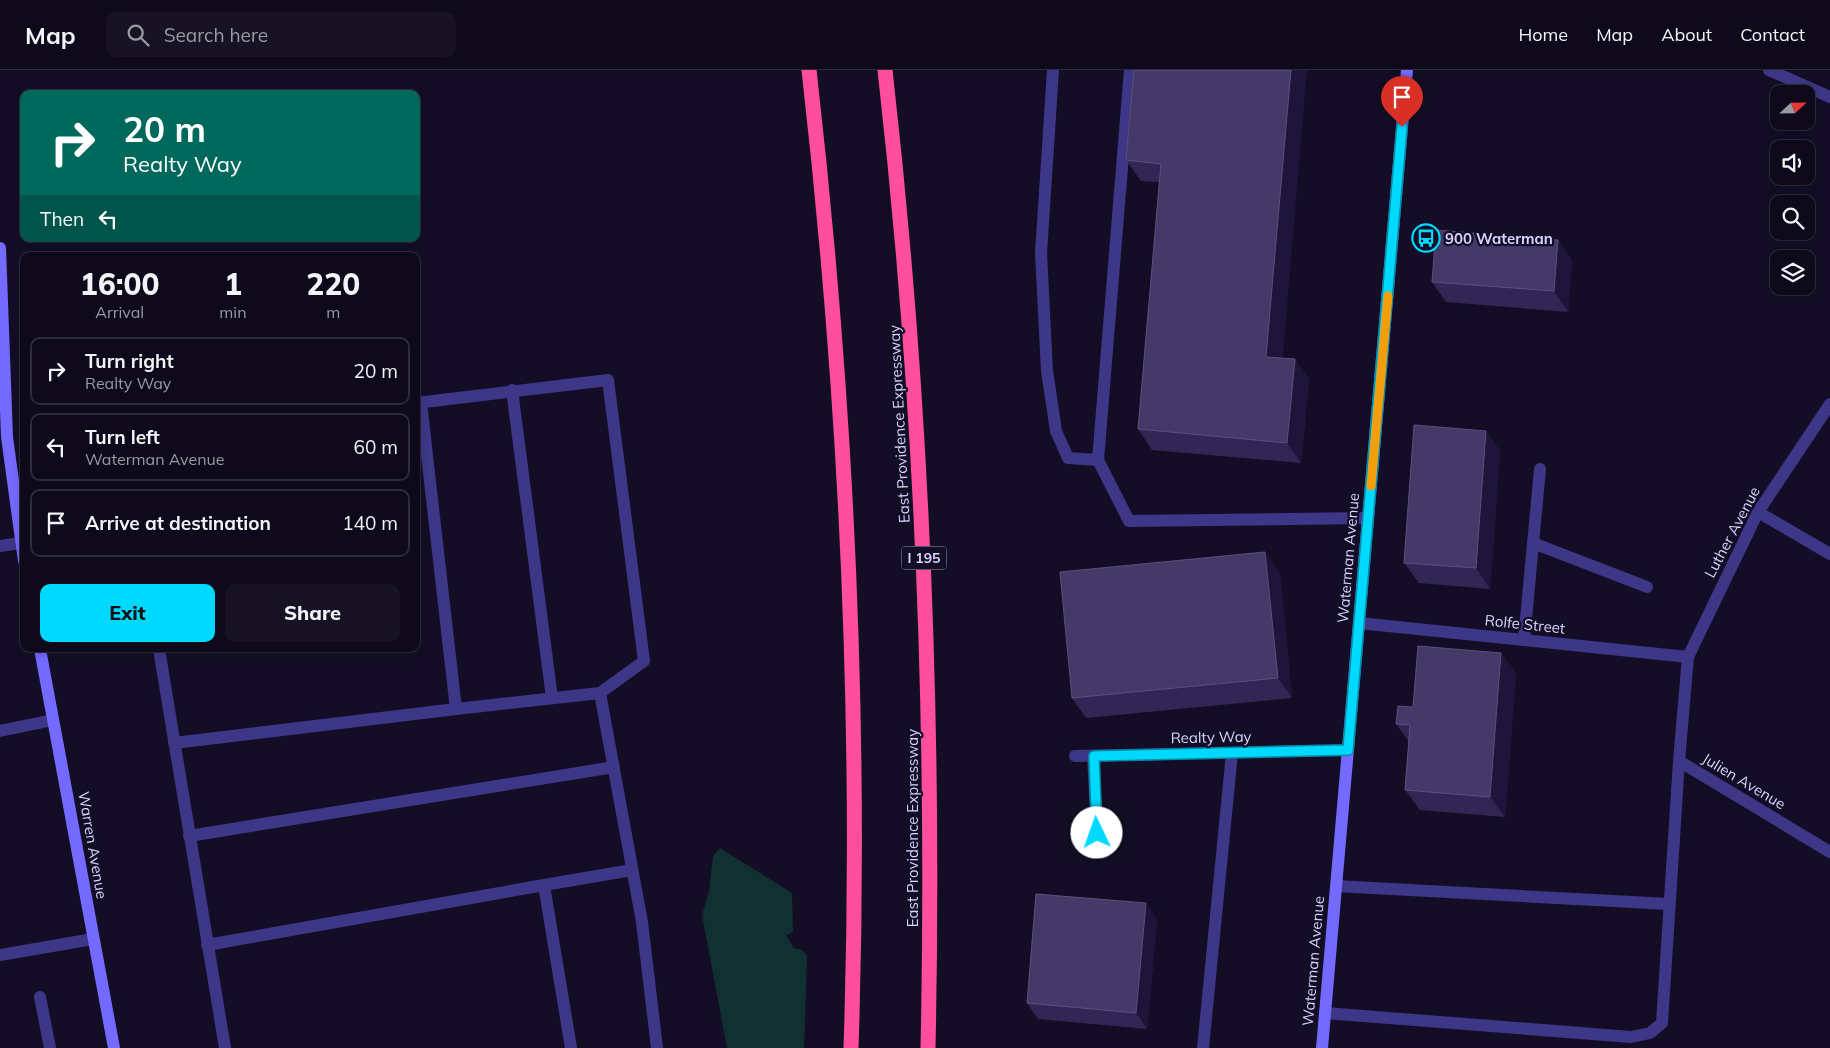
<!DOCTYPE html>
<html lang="en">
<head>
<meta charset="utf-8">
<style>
  body { margin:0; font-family:Mulish,sans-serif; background:#171325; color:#f1f3f6; height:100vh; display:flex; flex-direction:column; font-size:19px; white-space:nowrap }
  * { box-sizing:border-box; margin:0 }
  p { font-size:16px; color:#9b9aa3 }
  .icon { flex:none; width:28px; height:28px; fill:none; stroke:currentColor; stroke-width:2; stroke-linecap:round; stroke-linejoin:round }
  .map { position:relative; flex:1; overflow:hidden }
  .side { position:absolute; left:20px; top:182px; width:400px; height:400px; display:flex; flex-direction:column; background:#0e0a1c; border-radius:10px; box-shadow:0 2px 8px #0003,0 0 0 1px #2e2b3b }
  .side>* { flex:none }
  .hud { position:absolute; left:20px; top:20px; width:400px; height:152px; border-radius:10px; box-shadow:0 2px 8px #0003,0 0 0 1px #2e2b3b; background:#00695c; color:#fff; overflow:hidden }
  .needle { width:32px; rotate:68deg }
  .controls { position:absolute; left:1770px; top:15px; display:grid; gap:10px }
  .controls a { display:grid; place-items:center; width:45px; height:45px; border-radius:10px; background:#0e0a1c; box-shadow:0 2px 8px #0003,0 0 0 1px #2e2b3b; font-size:25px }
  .pin { position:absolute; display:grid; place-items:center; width:42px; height:42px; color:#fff; margin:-51px -21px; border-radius:50% 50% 50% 0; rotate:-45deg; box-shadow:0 0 5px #0007 }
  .pin .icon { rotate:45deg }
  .me { position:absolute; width:55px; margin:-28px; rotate:357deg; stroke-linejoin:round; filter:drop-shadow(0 0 4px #0008) }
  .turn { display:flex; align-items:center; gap:18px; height:105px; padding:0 20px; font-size:22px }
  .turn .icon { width:65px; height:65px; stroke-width:2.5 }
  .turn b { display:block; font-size:35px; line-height:42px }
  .then { display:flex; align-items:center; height:48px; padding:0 20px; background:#0003; gap:10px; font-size:19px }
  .eta { display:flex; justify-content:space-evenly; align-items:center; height:85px; text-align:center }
  .eta b { font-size:30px; font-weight:800; line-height:35px }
  .primary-button { display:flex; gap:10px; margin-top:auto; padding:10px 20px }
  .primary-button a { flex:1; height:58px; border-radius:10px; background:#00d9fe; color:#111; font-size:20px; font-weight:800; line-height:58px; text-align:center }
  .primary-button a+a { background:#171325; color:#f1f3f6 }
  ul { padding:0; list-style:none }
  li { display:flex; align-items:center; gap:15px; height:68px; margin:0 10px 8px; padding:0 10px; border:2px solid #2e2b3b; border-radius:10px }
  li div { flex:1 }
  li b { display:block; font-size:19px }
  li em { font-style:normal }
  header { display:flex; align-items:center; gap:30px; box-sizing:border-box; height:70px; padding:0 25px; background:#0e0a1c; border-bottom:1px solid #2e2b3b }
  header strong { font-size:24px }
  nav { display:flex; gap:28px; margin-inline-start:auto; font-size:18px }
  .search { width:350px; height:45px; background:#171325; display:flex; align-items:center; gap:12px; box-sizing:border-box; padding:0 18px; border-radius:10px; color:#9b9aa3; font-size:19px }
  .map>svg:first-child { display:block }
  .green { fill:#113031 }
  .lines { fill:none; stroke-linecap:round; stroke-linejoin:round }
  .lane { stroke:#3e3787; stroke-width:12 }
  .street { stroke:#3e3787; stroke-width:12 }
  .secondary { stroke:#756aff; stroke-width:12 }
  .highway { stroke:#ff4e9b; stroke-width:15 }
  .wall { fill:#322655 }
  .shaded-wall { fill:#1e153a }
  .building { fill:#443967; stroke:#5b517f }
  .route-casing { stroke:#008da5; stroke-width:12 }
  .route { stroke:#00d9fe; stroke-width:9 }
  .slow { stroke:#f59e0b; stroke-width:9 }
  .labels { text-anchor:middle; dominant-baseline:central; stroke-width:4.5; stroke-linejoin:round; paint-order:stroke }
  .shield { fill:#130e26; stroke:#9e98be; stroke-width:1 }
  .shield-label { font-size:14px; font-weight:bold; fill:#dad3ff }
  .poi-label { font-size:15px; font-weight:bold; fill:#dad3ff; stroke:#130e26; text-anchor:start }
  .street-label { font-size:15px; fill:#dad3ff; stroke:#130e26 }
</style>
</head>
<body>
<header>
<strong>Map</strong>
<div class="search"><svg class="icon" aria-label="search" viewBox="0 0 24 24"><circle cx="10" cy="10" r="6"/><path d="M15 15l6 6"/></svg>Search here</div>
<nav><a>Home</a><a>Map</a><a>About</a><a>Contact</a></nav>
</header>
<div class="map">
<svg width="1830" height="978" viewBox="0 0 1830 978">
  <rect width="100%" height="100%" fill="#130e26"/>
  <path class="green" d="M720 778 792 823 793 862 786 865 794 878 802 880 807 886 804 978H727L702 845 709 821 713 786Z"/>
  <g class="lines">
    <path class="lane" d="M1053 0 1041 183 1047 301 1056 361 1068 388 1098 390
      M1130 0 1098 390 1129 451 1368 448
      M512 320 552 628
      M416 333 608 310 644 591 600 623 642 852 657 978
      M421 333 456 639 600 623
      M1533 473 1647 517
      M0 476 20 473
      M1524 570 1540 399
      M159 579 225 978
      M0 661 53 650
      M174 673 456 639
      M1093 686 1097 763
      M189 766 614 697
      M1336 816 1669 834
      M207 875 544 815
      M0 885 93 869
      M40 927 50 978
      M1325 943 1631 967 1650 963 1662 953 1679 691
      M571 978 544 815 632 800
      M1203 978 1232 683"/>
    <path class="street" d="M1769 0 1830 27
      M1830 334 1758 442 1688 587 1679 691 1830 782
      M1758 442 1830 484
      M1359 553 1688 587
      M1075 686 1348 680"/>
    <path class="secondary" d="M0 178 7 367 24 491
      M40 579 114 978
      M1322 978 1407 0"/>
    <path class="highway" d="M809 0C846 324 862 652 851 978
      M885 0C922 325 935 651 928 978"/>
  </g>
  <path class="wall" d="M1134 0 1282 288 1295 289 1309 309 1301 393 1152 380 1138 359 1159 112 1141 111 1126 90Z
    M1558 170 1572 190 1568 242 1446 232 1432 212Z
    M1486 361 1500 381 1490 519 1419 513 1404 493Z
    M1280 503 1292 628 1086 648 1072 628Z
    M1501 583 1516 603 1505 747 1420 740 1405 720 1409 672 1396 654 1413 637Z
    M1157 849 1147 959 1038 949 1027 933Z"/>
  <path class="shaded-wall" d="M1291 0H1307L1281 307 1266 287Z
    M1558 170 1572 190 1568 242 1554 221Z
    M1295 289 1309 309 1301 393 1287 373Z
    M1486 361 1500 381 1490 519 1476 498Z
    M1265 482 1280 503 1292 628 1278 608Z
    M1501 583 1516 603 1505 747 1490 727Z
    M1146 833 1157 849 1147 959 1136 943Z"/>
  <path class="building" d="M1134 0H1291L1266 287 1295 289 1287 373 1138 359 1161 94 1126 90Z
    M1436 160 1558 170 1554 221 1432 212Z
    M1414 355 1486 361 1476 498 1404 493Z
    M1265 482 1278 608 1072 628 1060 502Z
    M1418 576 1501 583 1490 727 1405 720 1410 655 1396 654 1398 636 1413 637Z
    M1036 824 1146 833 1136 943 1027 933Z"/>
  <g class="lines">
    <g class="route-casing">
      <path id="route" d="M1097 763 1094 686 1348 680 1402 57"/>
    </g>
    <use href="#route" class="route"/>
    <path class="slow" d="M1371 416 1388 226"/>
  </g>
  <defs>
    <g id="bus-ring" transform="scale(1.4375)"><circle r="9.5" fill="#130e26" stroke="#00d9fe" stroke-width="1.5"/><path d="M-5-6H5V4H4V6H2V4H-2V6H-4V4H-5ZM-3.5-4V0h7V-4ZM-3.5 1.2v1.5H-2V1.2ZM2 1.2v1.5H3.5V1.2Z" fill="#00d9fe"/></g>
  </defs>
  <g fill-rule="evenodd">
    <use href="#bus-ring" x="1426" y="168"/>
  </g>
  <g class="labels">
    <rect class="shield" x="901.5" y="476.5" width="45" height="23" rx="4"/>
    <g class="shield-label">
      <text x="924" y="488">I 195</text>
    </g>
    <g class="poi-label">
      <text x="1445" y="168">900 Waterman</text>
    </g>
    <g class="street-label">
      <text transform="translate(899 354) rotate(-93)">East Providence Expressway</text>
      <text transform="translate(1732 462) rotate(-62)">Luther Avenue</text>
      <text transform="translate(1348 488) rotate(-85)">Waterman Avenue</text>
      <text transform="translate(1525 554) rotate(6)">Rolfe Street</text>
      <text transform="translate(1211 667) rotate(-1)">Realty Way</text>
      <text transform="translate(1744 711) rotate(31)">Julien Avenue</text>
      <text transform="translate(912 758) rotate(-90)">East Providence Expressway</text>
      <text transform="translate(93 775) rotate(80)">Warren Avenue</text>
      <text transform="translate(1313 891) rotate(-85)">Waterman Avenue</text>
    </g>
  </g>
</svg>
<div class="controls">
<a><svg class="needle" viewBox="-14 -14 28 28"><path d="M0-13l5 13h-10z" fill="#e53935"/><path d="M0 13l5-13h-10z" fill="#9b9aa3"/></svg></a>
<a><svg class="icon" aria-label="sound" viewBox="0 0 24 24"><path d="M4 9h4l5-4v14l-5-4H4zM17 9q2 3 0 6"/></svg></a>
<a><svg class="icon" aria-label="search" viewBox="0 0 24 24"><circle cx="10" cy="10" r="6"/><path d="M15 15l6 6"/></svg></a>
<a><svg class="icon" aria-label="layers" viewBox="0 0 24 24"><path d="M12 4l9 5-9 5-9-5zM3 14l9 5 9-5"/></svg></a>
</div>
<div class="pin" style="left:1402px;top:57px;background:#d93025"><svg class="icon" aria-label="arrive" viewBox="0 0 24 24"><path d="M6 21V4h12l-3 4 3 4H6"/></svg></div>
<svg class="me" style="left:1097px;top:763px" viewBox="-20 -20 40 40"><circle r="19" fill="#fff"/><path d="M0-13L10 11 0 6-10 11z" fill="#00d9fe"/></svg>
<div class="hud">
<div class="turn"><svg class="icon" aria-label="right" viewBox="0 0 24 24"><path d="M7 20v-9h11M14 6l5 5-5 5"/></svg><div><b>20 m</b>Realty Way</div></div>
<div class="then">Then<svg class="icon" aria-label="left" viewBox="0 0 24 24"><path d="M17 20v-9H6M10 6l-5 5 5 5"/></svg></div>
</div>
<section class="side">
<div class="eta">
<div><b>16:00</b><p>Arrival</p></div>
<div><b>1</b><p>min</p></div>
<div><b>220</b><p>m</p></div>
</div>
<ul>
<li><svg class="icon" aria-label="right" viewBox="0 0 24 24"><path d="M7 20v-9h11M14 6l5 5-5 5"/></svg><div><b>Turn right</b><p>Realty Way</p></div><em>20 m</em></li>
<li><svg class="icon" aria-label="left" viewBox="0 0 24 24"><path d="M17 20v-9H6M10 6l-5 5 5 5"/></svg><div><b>Turn left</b><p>Waterman Avenue</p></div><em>60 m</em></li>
<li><svg class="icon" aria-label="arrive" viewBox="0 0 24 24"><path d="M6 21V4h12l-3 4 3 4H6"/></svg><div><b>Arrive at destination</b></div><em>140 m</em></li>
</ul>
<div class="primary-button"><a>Exit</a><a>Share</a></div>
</section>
</div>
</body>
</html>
